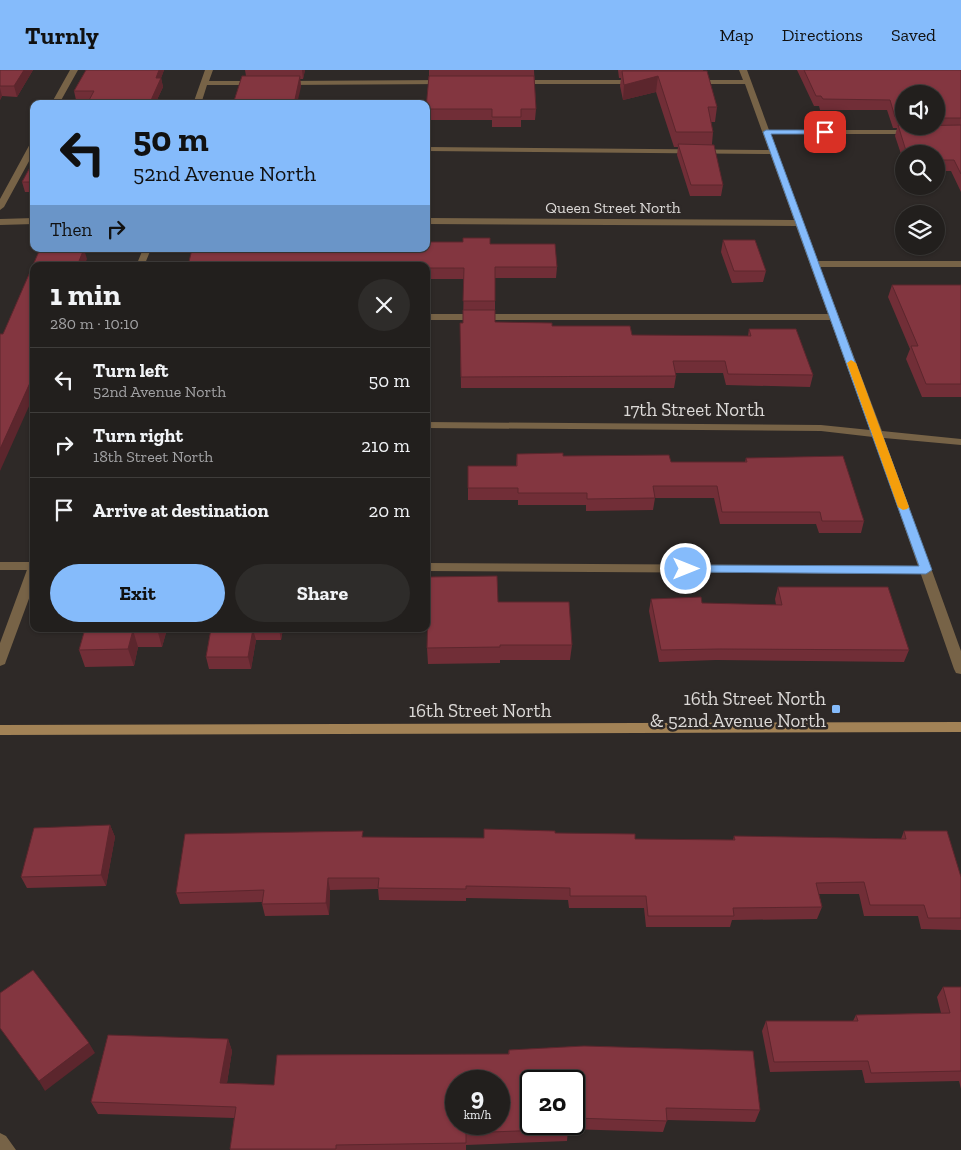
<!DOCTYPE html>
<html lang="en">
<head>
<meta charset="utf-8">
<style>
  body { margin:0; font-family:"Zilla Slab",serif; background:#2e2c2a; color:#f1f3f6; height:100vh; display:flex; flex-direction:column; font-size:19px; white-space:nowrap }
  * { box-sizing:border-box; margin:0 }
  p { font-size:16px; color:#a2a2a4 }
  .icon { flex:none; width:28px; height:28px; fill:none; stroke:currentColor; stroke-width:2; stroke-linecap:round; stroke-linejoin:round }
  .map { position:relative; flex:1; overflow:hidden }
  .details { position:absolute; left:30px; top:192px; width:400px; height:370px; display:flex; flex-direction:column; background:#221f1d; border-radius:10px; box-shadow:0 1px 4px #0004,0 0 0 1px #3f3d3b }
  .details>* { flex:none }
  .top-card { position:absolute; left:30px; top:30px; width:400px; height:152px; border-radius:10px; box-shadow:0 1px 4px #0004,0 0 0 1px #3f3d3b; background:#85bbfb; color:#111; overflow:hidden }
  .buttons { position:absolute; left:895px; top:15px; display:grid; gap:10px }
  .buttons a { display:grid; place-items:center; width:50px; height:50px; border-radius:50%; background:#221f1d; box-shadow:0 1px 4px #0004,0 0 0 1px #3f3d3b; font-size:25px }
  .speed { position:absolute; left:445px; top:1000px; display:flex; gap:10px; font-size:25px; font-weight:700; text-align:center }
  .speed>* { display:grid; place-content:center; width:65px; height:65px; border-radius:50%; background:#221f1d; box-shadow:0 1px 4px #0004,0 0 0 1px #3f3d3b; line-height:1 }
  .speed small { font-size:12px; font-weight:400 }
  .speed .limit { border:2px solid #111; border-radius:8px; background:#fff; color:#111 }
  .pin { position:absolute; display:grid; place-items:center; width:42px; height:42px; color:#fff; margin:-21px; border-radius:10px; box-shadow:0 2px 8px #0006 }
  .me { position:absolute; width:55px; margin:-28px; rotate:90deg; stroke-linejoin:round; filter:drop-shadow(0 0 4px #0008) }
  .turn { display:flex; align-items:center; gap:18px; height:105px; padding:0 20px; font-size:22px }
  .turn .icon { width:65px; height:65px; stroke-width:2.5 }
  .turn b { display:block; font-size:35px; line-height:42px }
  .then { display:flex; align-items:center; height:48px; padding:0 20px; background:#0003; gap:10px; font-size:19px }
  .round { display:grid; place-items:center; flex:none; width:52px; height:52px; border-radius:26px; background:#2e2c2a }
  .overview { display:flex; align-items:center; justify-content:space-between; height:85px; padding:0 20px }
  h1 { font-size:30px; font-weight:700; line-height:38px }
  .cta { display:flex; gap:10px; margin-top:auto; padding:10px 20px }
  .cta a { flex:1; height:58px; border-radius:30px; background:#85bbfb; color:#111; font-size:20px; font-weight:700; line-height:58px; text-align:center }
  .cta a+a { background:#2e2c2a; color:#f1f3f6 }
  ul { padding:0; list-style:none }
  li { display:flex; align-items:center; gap:15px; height:65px; padding:0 20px; border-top:1px solid #3f3d3b }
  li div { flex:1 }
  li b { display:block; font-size:19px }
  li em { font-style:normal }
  header { display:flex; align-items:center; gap:30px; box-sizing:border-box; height:70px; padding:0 25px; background:#85bbfb; color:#111 }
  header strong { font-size:24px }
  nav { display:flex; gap:28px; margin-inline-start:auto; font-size:18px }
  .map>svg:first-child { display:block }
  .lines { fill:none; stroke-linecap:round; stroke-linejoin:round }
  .lane { fill:#776347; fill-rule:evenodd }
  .street { fill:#776347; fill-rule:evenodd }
  .secondary { fill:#a28256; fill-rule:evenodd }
  .wall { fill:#712e37; fill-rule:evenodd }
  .shaded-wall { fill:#5c262d }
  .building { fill:#833640; stroke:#5c262d; fill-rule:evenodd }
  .route { fill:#85bbfb; stroke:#567aa3 }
  .slow { fill:#f59e0b }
  .poi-dot { fill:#85bbfb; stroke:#2e2927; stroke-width:2 }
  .labels { text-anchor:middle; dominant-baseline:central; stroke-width:5; stroke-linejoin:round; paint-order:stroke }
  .far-street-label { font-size:16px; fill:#dcd9d7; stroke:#2e2927 }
  .street-label { font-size:19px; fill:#dcd9d7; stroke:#2e2927 }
  .poi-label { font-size:19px; fill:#dcd9d7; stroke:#2e2927; text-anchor:end }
</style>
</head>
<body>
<header>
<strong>Turnly</strong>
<nav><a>Map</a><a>Directions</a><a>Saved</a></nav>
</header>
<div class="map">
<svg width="961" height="1080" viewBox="0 0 961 1080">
  <rect width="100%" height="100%" fill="#2e2927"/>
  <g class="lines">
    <path class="lane" d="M70 0H78L59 34H51Z
      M31 72H34V82L4 137 0 140V129Z
      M426 77 773 80 777 82 773 84 426 81Z
      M426 244H834L839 247 834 250H426Z
      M0 492H34V500H0Z
      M426 493 926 496 932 500 926 504 426 501Z"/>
    <path class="street" d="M205 0H213L209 11H256L260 13 256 15H207L201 34H193Z
      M739 0H747L769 60H911L915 62 911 64H771L818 191H961V197H820L882 361 961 369V375L884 368 961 581V604L956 603 954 599 873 367 821 361 426 358V352L821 355 870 360 796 156 426 154V148L794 150 745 14H694L690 12 694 10H743Z
      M444 10H447V14L284 15 280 13 284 11Z
      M516 10H636L640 12 636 14H516Z
      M34 148V154L0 155V149Z
      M143 179H151L144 196H136Z
      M34 493V515L6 591 5 594 0 596V573L28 497Z
      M0 1063 6 1066 16 1080H0Z"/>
    <path class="secondary" d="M961 652V662L0 665V655Z"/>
  </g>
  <path class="wall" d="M0 0H33L17 27 2 26 0 30Z
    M86 0H164L161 8 163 17 155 34H87L89 30H76L74 21Z
    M245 0H305L303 9H300L301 17 246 6Z
    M429 0H534L536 39 535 50H521V57H492V50H427L426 39 429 6Z
    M618 0H703L717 37 715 52H711L713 62 712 74 723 115 721 126H690L677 85 678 77H674L656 22 623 30 620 16 621 8H619Z
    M797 0H961V122L951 101H936V84H904V93L895 66 897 58H893L887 40H820L819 36H814ZM904 24H936V56H904Z
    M34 90V122H25L22 112Z
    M723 170 766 201 763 212 732 213 721 182Z
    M490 174 557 197 556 208H495V252L552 256 632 265 748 266 749 259 813 305 810 317 726 315 723 303H675L676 306 674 318H461L460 253H463L464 209H426V196H188Z
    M892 215H961V327H922L906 289 910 279 888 227Z
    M517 384 671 392H745L746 388 864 451 861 463H819L816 454H720L714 428H655L653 440 586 441V435H518V430H468V396H516Z
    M778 517 909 580 904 592 716 590 659 592 649 541 651 529 702 533 776 535 775 529Z
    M498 532 572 575 570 590H500V593L428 594 427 578Z
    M85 559H167L162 577H138L134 596 85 597 79 580Z
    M211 559H283L281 570H256L251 599H209L206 587Z
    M110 755 115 767 106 816 27 818 21 807Z
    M904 761 961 807V860L921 859 918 846H864L859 824H819L822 837 817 849 732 850 730 857H646L644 838H569L568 830 466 828V831L379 830 378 819 330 820 329 845 265 846 262 834V832L180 834 176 823 364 767 484 768 555 763 635 769 733 770 734 766 901 769Z
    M943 917H961V1019L959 1011 865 1013 862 1000 770 1002 762 961 766 951H853L856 945 941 943 937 927Z
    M108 965 228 969 232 981 227 1013 274 1015 277 985 508 984 509 980 584 976 753 981 760 1040 755 1052 667 1050 663 1062 568 1059 567 1071 466 1075V1080H230L234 1048 98 1044 91 1032ZM456 1011H499V1054H456ZM531 1011H574V1054H531Z"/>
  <path class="shaded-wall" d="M24 0H33L17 27 14 16Z
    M159 0H164L160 11 161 8 163 17 155 34H150L156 8Z
    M302 0H305L303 9Z
    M300 6 301 17 297 34H294Z
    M658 6 656 22 623 30 624 15Z
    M0 18 2 26 0 30Z
    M84 179 87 189 84 196H77Z
    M34 304V325L0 401V379Z
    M157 559H167L162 577Z
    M253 559 256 570 251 599 248 587Z
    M279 559H283L281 570Z
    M133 560 138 577 134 596 128 579Z
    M110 755 115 767 106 816 101 805Z
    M328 808 330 820 329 845 326 833Z
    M228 969 232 981 225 1025 220 1013Z
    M89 973 95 983 45 1021 39 1011Z"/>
  <path class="building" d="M0 0H24L14 16H0Z
    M86 0H159L156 8H161L152 28 150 34H87L94 21H74Z
    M804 0H961V48H936V24H904V48L895 47 890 30 823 29 821 26H816Z
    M622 1H707L717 37H708L713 62H676L658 6 624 15Z
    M242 6H300L294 34H233Z
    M429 6H534L536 39H521V47H492V39H426Z
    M898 55H904V56L961 55V104L954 90H936V84H907Z
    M678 74 714 75 723 115H691Z
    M34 90V112H22Z
    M463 168H490V174H555L557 197H495V231H463L464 198H426V196H413V195L263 194 262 196H188L192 179H426V172H463Z
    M723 170H755L766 201H734Z
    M40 179H84L77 196H34V304L0 379V264H3Z
    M892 215H961V314H926L911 276H918Z
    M463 240H495V252L552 253V256H630L632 265 751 266 749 259H796L813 305 728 304 725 291H673L676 306 461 307 460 253H463Z
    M563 383V386L669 385 671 392H747L746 388 843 386 864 451H822L820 442H722L717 416H653L655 428 587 429V423H518V418H468V396H517V384Z
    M497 506 498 532H569L572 575H500V577L427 578 429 507Z
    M778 517H888L909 580 719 579 661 580 651 529 701 527 702 533 782 535Z
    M85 559H158L133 560 128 579 79 580Z
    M211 559H253L248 587H206Z
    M110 755 101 805 21 807 34 758Z
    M484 759 555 761V763L635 764V769L735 770 734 766 906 769 904 761H947L961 807V848H928L924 835H870L864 812 816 813 822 837 733 838 734 846H648L646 826H570V818L466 816V819L378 818 379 808H328L326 833 262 834 264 820 176 823 185 764 363 761 362 767 484 768Z
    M33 900 89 973 39 1011 0 958V923Z
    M943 917H961V1001L871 1003 868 991 774 992 766 951H858L856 945 950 943Z
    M108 965 228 969 220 1013 274 1015 277 985 509 984V980L584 976 753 981 760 1040 666 1038 667 1051 574 1048V1011H531V1054H568V1059L466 1063V1073L336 1075V1079H230L236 1037 91 1032ZM456 1011H499V1054H456Z"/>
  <path class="route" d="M825 60 828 62 827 64H771L932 500 926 504 682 502 681 499 682 496 686 495 919 496 763 62 766 60Z"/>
  <path class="slow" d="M851 290 856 293 909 437 907 439 903 440 898 437 847 293Z"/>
  <rect class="poi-dot" x="831" y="634" width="10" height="10" rx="2.5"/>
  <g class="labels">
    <g class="far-street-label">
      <text x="613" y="137">Queen Street North</text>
    </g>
    <g class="street-label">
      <text x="694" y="339">17th Street North</text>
      <text x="480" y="640">16th Street North</text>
    </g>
    <g class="poi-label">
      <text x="826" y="628">16th Street North<tspan x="826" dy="22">&amp; 52nd Avenue North</tspan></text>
    </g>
  </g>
</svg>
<div class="buttons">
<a><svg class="icon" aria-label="sound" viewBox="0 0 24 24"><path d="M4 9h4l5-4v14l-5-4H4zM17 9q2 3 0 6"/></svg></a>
<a><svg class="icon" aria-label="search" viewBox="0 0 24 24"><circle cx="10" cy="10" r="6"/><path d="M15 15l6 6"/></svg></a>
<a><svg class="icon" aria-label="layers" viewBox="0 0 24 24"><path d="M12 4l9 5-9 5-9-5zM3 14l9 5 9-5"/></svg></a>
</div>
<div class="speed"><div>9<small>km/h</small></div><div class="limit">20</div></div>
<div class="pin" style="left:825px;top:62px;background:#d93025"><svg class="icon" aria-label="arrive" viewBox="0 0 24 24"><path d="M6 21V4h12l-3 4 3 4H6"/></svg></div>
<svg class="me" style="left:686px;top:499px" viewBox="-20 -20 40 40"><circle r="17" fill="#85bbfb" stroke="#fff" stroke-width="3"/><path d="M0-11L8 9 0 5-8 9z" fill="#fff"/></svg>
<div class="top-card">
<div class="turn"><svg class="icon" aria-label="left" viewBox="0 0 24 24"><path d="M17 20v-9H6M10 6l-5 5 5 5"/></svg><div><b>50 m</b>52nd Avenue North</div></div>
<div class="then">Then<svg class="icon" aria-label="right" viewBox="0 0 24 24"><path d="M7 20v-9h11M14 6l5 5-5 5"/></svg></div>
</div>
<section class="details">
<div class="overview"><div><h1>1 min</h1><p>280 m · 10:10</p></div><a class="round"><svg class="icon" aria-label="close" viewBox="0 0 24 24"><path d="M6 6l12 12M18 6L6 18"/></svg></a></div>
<ul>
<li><svg class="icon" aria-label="left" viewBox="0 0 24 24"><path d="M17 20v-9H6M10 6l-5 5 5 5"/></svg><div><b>Turn left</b><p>52nd Avenue North</p></div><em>50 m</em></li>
<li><svg class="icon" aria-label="right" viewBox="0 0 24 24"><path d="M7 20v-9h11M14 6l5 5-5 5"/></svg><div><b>Turn right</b><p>18th Street North</p></div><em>210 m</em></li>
<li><svg class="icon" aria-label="arrive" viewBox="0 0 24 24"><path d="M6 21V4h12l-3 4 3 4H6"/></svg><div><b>Arrive at destination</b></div><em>20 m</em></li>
</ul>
<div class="cta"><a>Exit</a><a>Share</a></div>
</section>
</div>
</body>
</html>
